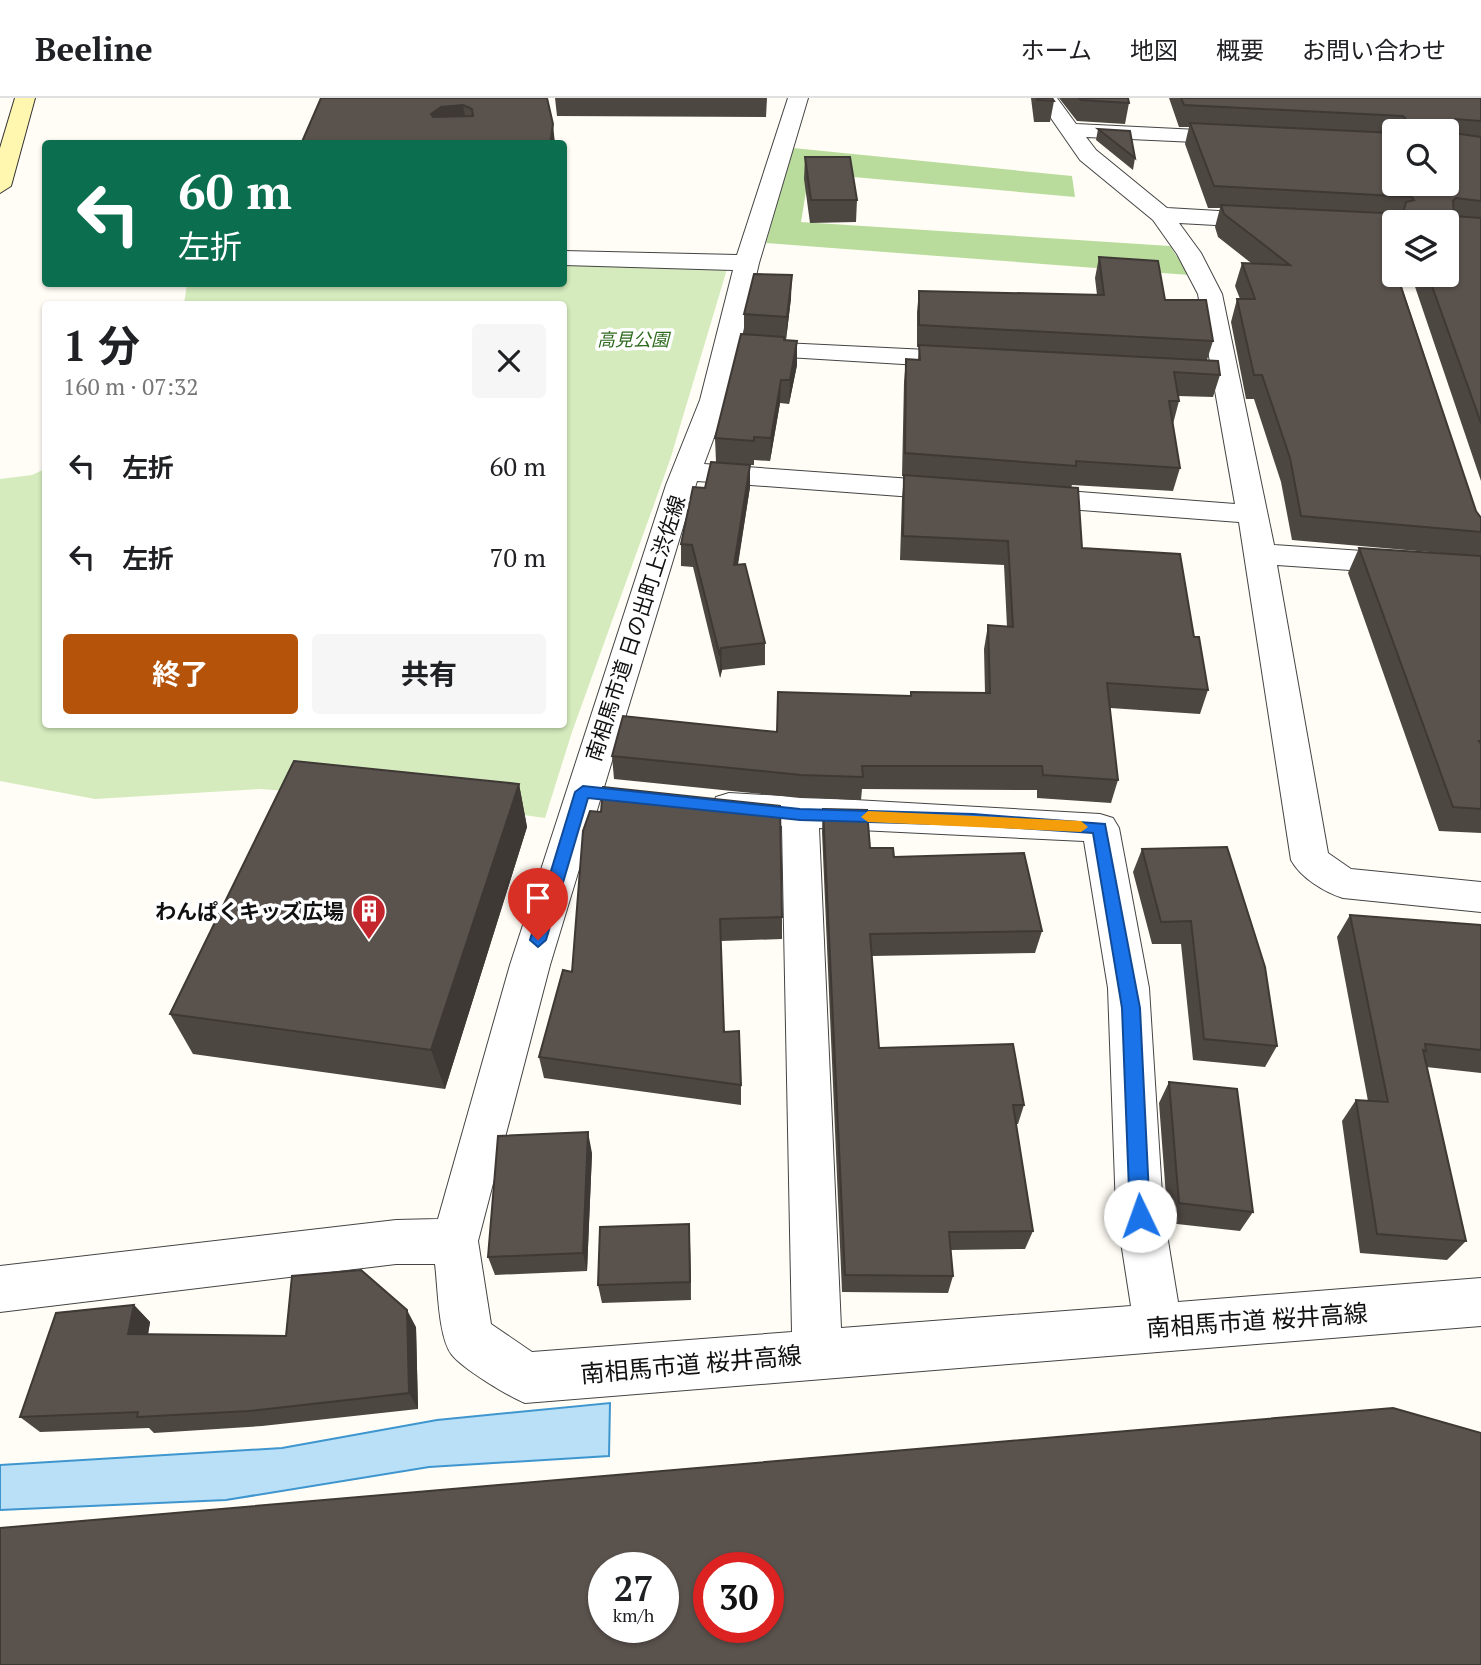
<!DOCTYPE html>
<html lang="ja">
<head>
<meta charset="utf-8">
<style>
  body { margin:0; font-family:"PT Serif","Noto Sans JP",serif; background:#f6f6f6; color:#202124; height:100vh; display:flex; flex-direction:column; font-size:26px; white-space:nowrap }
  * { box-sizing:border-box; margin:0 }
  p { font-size:23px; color:#757577 }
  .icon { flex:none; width:38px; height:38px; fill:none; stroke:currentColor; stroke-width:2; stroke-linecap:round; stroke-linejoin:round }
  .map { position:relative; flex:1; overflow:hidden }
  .drawer { position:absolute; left:42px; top:203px; width:525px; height:427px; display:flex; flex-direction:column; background:#fff; border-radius:7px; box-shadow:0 2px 5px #0004 }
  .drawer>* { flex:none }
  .hud { position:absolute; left:42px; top:42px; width:525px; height:147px; border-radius:7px; box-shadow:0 2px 5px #0004; background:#0b6e4f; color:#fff; overflow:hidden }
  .tools { position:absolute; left:1382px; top:21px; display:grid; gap:14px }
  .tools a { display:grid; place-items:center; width:77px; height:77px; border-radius:7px; background:#fff; box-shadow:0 2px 5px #0004; font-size:35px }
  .speed { position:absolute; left:588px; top:1454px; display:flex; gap:14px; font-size:35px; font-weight:700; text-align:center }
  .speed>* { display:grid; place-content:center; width:91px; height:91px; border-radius:50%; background:#fff; box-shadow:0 2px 5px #0004; line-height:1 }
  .speed small { font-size:18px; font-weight:400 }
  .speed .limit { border:10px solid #d22; background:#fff; color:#111 }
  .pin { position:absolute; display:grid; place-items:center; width:60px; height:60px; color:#fff; margin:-72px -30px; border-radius:50% 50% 50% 0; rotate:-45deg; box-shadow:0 0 7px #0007 }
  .pin .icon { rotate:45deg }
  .me { position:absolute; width:77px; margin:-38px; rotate:357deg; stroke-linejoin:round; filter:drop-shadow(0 0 5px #0008) }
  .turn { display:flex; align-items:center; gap:24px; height:147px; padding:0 21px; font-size:32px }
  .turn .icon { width:91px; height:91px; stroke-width:2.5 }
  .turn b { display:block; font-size:49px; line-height:60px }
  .round { display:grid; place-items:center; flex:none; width:74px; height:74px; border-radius:7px; background:#f6f6f6 }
  .head { display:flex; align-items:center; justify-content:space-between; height:119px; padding:0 21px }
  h1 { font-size:42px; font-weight:700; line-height:52px }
  .action { display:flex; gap:14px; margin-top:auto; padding:14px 21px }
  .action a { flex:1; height:80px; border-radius:7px; background:#b45309; color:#fff; font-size:28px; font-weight:700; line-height:80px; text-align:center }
  .action a+a { background:#f6f6f6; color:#202124 }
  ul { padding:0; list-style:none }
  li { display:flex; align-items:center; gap:21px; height:91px; padding:0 21px }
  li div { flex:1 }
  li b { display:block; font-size:26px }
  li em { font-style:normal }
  header { display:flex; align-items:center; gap:42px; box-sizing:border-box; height:98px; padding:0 35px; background:#fff; border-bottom:2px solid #e0e0e0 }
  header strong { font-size:33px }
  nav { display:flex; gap:38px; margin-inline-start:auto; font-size:24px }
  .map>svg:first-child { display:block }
  .green { fill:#d5ebbd }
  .forest { fill:#b9dc9c }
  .water { fill:#b9e0f7; stroke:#3f96cf; stroke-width:2 }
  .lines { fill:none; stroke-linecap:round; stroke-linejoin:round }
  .street-casing { stroke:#444; stroke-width:2 }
  .secondary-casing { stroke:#333; stroke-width:2 }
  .street { fill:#fff; fill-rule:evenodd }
  .secondary { fill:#fff6b0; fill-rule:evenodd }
  .wall { fill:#4d4742; fill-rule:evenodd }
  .shaded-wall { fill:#3f3936 }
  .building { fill:#5a524d; stroke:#3f3936; stroke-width:2; fill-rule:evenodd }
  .route { fill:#1a73e8; stroke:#114b97; stroke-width:2 }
  .slow { fill:#f59e0b }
  .labels { text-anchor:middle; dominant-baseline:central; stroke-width:7; stroke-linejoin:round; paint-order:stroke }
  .far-park-label { font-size:18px; font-style:italic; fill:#2f6b1f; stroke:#fff }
  .street-label { font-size:21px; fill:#111; stroke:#fff }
  .poi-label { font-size:21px; font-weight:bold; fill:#111; stroke:#fff; text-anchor:end }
  .near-street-label { font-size:24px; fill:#111; stroke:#fff }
</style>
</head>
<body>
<header>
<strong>Beeline</strong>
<nav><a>ホーム</a><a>地図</a><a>概要</a><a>お問い合わせ</a></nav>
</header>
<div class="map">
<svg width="1481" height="1567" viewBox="0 0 1481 1567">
  <rect width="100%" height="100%" fill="#fffdf5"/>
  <path class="green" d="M564 165 727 171 670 362 572 634 545 720 423 703 260 691 95 701 0 683V381L32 377 45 371 46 626H564V206H184L187 186H564Z"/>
  <path class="forest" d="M793 50 1072 78 1075 99 809 75 801 124 1170 148 1189 177 766 145Z"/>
  <path class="water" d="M610 1305 609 1358 429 1369 226 1402 0 1412V1367L282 1350 437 1322Z"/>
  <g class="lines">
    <g class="street-casing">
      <path id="street" d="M788 0H808L759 165 741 243 969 254 978 256 982 262 978 268 969 270 738 256 728 302 704 366 954 384 964 387 969 393 964 399 954 402 697 383 550 867 478 1143 491 1226 532 1254 792 1234 782 728 716 719 711 709 716 699 729 695 1100 716 1113 720 1119 730 1149 890 1163 1112 1178 1204 1481 1180V1228L525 1305C508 1298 463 1271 452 1257 438 1240 438 1188 435 1166H396L0 1214V1168L396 1122 438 1121 510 867 666 387 700 302 733 172 564 167V153L737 157ZM819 730 1084 743 1108 890 1116 1112 1131 1208 841 1230Z
        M1037 0H1057L1076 26 1239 34 1250 40 1239 46 1086 39 1096 52 1167 110 1270 116 1278 118 1282 123 1278 128 1270 130 1179 125 1201 155 1222 196 1274 447 1481 461V481L1277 467 1328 755 1351 771 1481 784V814L1343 800C1324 794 1301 780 1291 762L1239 424 1028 408 1018 405 1013 399 1018 393 1028 390 1235 406 1198 196 1177 156 1153 122 1080 62Z"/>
    </g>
    <g class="secondary-casing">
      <path id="secondary" d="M15 0H35L11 88 0 95V50Z"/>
    </g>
    <use href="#street" class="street"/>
    <use href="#secondary" class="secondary"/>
  </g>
  <path class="wall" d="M321 0H547L555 46Z
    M555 0H767L766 19 557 18Z
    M1031 0H1052L1054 3 1050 24H1034Z
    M1059 0H1128L1129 5 1125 26 1077 23Z
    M1169 0H1481V383L1411 177H1447L1395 124V168L1476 413 1481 420V735L1439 733 1348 475 1359 450 1452 456 1292 442 1281 384 1254 301H1246L1231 224 1237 201H1240L1235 188 1242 165H1251L1218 139 1215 129 1220 110H1208L1185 46 1189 29H1179ZM1395 33H1447L1395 86Z
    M1098 31 1135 60 1133 72 1096 42Z
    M805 59 857 102 856 124 810 125 804 81Z
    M1099 159 1165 202 1213 243 1207 262 1220 277 1213 299 1178 298 1179 303 1173 326 1180 370 1173 393 1072 387 1071 390 1082 450 1194 539 1208 592 1200 616 1110 610 1118 682 1111 705 1037 700V692L862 691 861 702 800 700 614 681 612 658 777 634 910 598 911 594 985 595 984 551 988 527 1007 529 1004 467 900 462 902 400 904 378H902L904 284 906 261 918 262 919 249H917V214L919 193 1097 197 1095 180Z
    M791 200 786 242H784L797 267 789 306 780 305 770 363 754 362V367H750V389L738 467 765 545V567L722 572 720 580 693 469 681 468V446L716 364 715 340 744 237V216Z
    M519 686 527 729 445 991 193 956 170 916Z
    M823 711 870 750 894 759 1042 833 1035 855 872 858 879 950 1024 1007 1018 1026H1016L1033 1133 1025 1151 951 1152 953 1178 948 1195 842 1194 822 734Z
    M583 733 782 819V841L721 843 724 934 741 987V1007L544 980 539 959 572 874Z
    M1142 751 1277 948 1265 969 1193 962 1181 846H1152L1133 774Z
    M1350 817 1481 827V975L1426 969 1466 1143 1447 1162 1360 1155 1342 1023 1356 1002 1368 1003 1337 839Z
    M1169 984 1253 1114 1240 1133 1168 1125 1159 1005Z
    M592 1055 587 1173 495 1177 488 1159Z
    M690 1145 691 1202 602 1205 598 1187Z
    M134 1207 150 1224 148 1237 286 1238 416 1229 418 1311 262 1328 154 1335 149 1330 40 1334 20 1319Z"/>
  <path class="shaded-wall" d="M463 7 468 36 446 38 431 16 441 9Z
    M553 26 555 46H550Z
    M1395 152V168L1390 155Z
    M792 177 791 200 786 242 787 219Z
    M797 243V267L789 306 790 282Z
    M781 282 780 305 770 363 771 340Z
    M750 367V389L734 489V467Z
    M721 550 722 572 720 580V558Z
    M519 686 527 729 445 991 431 952Z
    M588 1034 592 1055 587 1173 583 1155Z
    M689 1126 690 1145 691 1202 690 1184Z
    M134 1207 150 1224 145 1253 128 1236Z
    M407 1212 416 1229 418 1311 409 1295Z"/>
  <path class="building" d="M321 0H547L553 26 550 46H301ZM463 7 472 11 473 18 433 19 431 16 441 9Z
    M1037 0H1052L1054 3 1037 2Z
    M1079 0H1128L1129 5 1081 2Z
    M1181 0H1481V23L1455 21 1453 35 1481 39V103L1456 100 1453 103 1454 118 1481 120V325L1428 177H1447V124H1395V152L1390 155 1395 169V177H1397L1476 413 1481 420V434L1301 418 1290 360 1262 277H1254L1237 201H1255L1242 165 1290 167 1224 116 1221 107 1403 116 1406 104 1414 102 1412 99 1214 88 1190 25 1395 35V86H1447V33H1403L1405 20 1403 18 1184 7Z
    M1098 31 1130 33 1135 60Z
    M805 59H850L857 102H811Z
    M1099 159 1158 163 1165 202H1206L1213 243 919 227V193L1104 197Z
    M754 176 792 177 787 219 744 216Z
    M741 236 784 239V242L797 243 790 282H781L771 340 754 339V343L715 340Z
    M919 247 1218 263 1220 277 1174 274 1179 303H1169L1180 370 1076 363V368L905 355 906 261 920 262Z
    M711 364 750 367 734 467 745 466 765 545 721 550 720 558 692 447 681 446 693 389 705 390Z
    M904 377 1078 390 1082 450 1180 456 1194 539H1199L1208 592 1107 585 1118 682 1043 677 1042 668H862L863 679 801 677 612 658 623 618 777 634 778 594 911 598V594L990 595 988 527 1013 529 1008 443 903 438Z
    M1359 450 1481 458V643H1479L1481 646V711L1453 709Z
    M294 663 519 686 431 952 170 916Z
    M603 689 780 708 782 819 720 821 724 934 739 933 741 987 539 959 563 872 572 874 583 733 590 713 601 714Z
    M823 711 867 712 870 750H893L894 759 1024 755 1042 833 870 836 879 950 1013 946 1024 1007H1013L1033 1133 949 1134 953 1178 845 1177Z
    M1227 749 1265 869 1277 948 1204 941 1191 823 1161 824 1142 751Z
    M1350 817 1481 827V952L1425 946 1426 953 1423 952 1466 1143 1377 1136 1356 1002 1388 1004Z
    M1169 984 1237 991 1253 1114 1179 1105Z
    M588 1034 583 1155 488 1159 498 1038Z
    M689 1126 690 1184 598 1187 600 1129Z
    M361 1172 407 1212 409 1295 249 1313 137 1319 138 1314 20 1319 56 1215 134 1207 128 1236 286 1238 292 1178Z
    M1393 1310 1481 1335V1567H0V1430ZM604 1470H663V1530H604ZM709 1470H768V1530H709Z"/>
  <path class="route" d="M583 688 800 711 973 716 1105 726 1140 910 1150 1118 1147 1124 1140 1127 1133 1124 1130 1118 1122 910 1093 735 973 727 800 722 588 700 546 842 538 849 530 842 575 694Z"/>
  <path class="slow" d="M868 713 1081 723 1088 729 1081 734 868 724 861 719Z"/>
  <defs>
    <g id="building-pin" transform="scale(1.75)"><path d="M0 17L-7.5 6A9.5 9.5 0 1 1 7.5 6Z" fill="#c4262e" stroke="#fff"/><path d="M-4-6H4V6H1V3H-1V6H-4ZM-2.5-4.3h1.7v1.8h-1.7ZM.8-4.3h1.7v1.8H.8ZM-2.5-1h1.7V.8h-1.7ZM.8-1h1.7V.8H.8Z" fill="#fff"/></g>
  </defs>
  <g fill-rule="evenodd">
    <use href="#building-pin" x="369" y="813"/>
  </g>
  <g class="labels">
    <g class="far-park-label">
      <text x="633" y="241">高見公園</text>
    </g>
    <g class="street-label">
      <text transform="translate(635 530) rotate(-72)">南相馬市道 日の出町上渋佐線</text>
    </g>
    <g class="poi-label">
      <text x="344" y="813">わんぱくキッズ広場</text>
    </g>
    <g class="near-street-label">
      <text transform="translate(1257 1222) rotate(-4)">南相馬市道 桜井高線</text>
      <text transform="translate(691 1266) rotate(-5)">南相馬市道 桜井高線</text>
    </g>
  </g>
</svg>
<div class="tools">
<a><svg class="icon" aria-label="search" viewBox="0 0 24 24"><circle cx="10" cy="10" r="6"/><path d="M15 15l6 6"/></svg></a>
<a><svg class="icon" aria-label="layers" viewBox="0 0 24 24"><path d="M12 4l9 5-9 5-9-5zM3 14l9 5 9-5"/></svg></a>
</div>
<div class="speed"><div>27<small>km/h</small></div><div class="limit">30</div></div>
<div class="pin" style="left:538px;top:842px;background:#d93025"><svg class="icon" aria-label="arrive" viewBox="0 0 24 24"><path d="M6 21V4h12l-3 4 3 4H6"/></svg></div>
<svg class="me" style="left:1140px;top:1118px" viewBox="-20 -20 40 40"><circle r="19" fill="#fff"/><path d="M0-13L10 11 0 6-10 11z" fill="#1a73e8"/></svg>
<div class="hud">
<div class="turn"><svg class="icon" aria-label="left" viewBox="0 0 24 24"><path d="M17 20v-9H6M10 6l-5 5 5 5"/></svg><div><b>60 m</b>左折</div></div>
</div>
<section class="drawer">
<div class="head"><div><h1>1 分</h1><p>160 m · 07:32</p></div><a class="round"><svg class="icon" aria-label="close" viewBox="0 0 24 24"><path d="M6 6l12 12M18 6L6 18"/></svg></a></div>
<ul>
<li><svg class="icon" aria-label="left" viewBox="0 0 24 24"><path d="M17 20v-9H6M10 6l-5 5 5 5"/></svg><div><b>左折</b></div><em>60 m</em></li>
<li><svg class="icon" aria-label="left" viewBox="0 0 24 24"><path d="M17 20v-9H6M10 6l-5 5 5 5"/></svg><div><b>左折</b></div><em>70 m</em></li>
</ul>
<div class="action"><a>終了</a><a>共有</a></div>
</section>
</div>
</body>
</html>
